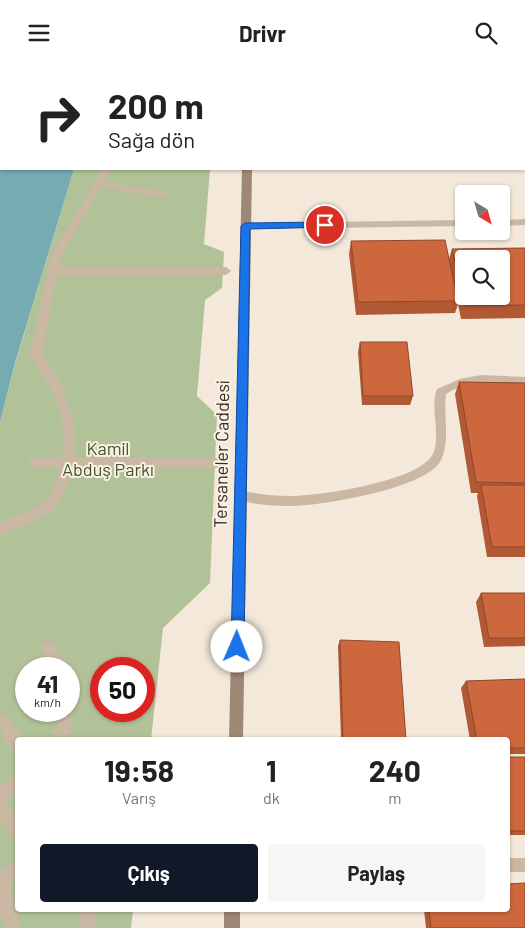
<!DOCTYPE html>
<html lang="tr">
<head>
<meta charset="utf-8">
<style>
  body { margin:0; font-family:Barlow,sans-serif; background:#f6f6f6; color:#222; height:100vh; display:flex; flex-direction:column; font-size:19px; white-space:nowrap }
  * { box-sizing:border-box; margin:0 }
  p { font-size:16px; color:#767676 }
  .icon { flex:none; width:28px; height:28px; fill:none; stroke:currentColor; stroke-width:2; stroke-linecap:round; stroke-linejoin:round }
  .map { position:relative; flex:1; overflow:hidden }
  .drawer { position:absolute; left:15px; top:672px; width:495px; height:175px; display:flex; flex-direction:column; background:#fff; border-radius:5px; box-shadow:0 1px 4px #0004 }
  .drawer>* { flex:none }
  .top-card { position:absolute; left:0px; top:0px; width:525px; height:105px; box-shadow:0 1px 4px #0004; background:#fff; color:#222; overflow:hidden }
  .needle { width:32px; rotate:143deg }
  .controls { position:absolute; left:455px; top:120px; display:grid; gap:10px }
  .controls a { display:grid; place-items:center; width:55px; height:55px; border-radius:5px; background:#fff; box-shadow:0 1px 4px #0004; font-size:25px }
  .speed { position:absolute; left:15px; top:592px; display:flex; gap:10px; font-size:25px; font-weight:700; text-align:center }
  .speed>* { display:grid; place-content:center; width:65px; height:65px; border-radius:50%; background:#fff; box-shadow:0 1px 4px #0004; line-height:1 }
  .speed small { font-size:12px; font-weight:400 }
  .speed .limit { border:8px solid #d22; background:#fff; color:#111 }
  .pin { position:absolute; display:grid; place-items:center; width:42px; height:42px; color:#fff; margin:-21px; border:2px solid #fff; border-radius:50%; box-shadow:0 1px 5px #0007 }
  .me { position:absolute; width:55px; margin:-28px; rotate:1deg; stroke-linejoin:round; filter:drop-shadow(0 0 4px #0008) }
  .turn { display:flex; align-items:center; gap:18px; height:105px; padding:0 25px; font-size:22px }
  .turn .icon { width:65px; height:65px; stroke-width:2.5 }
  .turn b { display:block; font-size:35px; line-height:42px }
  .eta { display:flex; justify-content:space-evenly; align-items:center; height:85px; text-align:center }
  .eta b { font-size:30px; font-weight:700; line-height:35px }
  .action { display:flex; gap:10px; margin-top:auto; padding:10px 25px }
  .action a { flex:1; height:58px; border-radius:5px; background:#111827; color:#fff; font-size:20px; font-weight:700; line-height:58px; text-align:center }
  .action a+a { background:#f6f6f6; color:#222 }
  header { display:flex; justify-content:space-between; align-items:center; height:65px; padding:0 25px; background:#fff; font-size:22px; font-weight:700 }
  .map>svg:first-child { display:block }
  .green { fill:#b2c298; fill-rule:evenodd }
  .water { fill:#76acb1 }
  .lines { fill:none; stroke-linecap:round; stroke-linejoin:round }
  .lane { fill:#cbb8a4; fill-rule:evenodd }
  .street { fill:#cbb8a4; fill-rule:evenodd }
  .secondary { fill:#9f8775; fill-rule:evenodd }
  .wall { fill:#b05934 }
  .building { fill:#cd673d; stroke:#90482b; fill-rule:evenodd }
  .route { fill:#1a73e8; stroke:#114b97 }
  .labels { text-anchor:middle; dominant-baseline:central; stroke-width:4; stroke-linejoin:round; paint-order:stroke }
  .park-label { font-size:18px; fill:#435629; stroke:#faf2e5 }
  .street-label { font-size:18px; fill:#362c26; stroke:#faf2e5 }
</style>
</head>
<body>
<header><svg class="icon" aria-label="menu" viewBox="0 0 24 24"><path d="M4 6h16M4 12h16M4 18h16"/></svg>Drivr<svg class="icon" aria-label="search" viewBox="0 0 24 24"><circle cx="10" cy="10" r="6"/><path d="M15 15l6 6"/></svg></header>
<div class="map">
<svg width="525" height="863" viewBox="0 0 525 863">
  <rect width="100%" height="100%" fill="#f3e8d9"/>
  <path class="green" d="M74 104H210L204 179 224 187 222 223 205 235 197 331 217 350 210 518 163 563 151 675H18V845H133L131 863H0V358L15 299ZM26 604H69V646H26ZM101 604H144V646H101Z"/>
  <path class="water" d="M0 0H96L1 1V104H74L15 298 0 358Z"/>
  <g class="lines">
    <path class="lane" d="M525 154V160L501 161V155Z
      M464 155V161L245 164 241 161 245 158Z
      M481 310 525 312V320C498 318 469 314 446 329 443 350 451 377 440 397 423 424 324 440 293 441 275 441 253 440 236 434L234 431 236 428 240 426C256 428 273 431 289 431 320 431 413 417 431 392 443 375 429 343 437 324L460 314Z
      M508 793H525V807H508Z"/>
    <path class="street" d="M129 0H137V1H129Z
      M103 104H112L104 117 166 127 171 130 166 133 101 122 61 191 59 202H226L231 206 226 210H57L42 288C65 321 78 352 74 393H218L222 394 224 398 222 402 218 403H72C63 443 54 447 18 462 12 465 6 468 0 471V458C35 441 49 447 60 403L30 402 28 398 30 394 34 393H62C68 343 54 330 30 289L51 191Z
      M48 577 53 579 68 604H53L41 584 43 579Z
      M69 641C74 653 73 664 66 675H50L57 661V646H69Z
      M0 648 5 650 23 673 24 675H18V685C1 679 0 663 0 648Z
      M18 709V726L4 737 18 751V772L12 770 0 755V721Z
      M18 793V812L9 820 21 863H5L0 847V806Z
      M80 845H96L94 863H78Z"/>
    <path class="secondary" d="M244 0H252V1H244Z
      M242 104H252L243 675H229Z
      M224 845H240V863H224Z"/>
  </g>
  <path class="wall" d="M351 176 449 194 452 184 525 183V253L461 254 458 239 455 248 356 250 349 189Z
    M360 277 413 331 410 340H362L358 287Z
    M459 317 525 318V492H487L477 431 478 428H471L455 329Z
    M481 528H525V581L484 582 476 537Z
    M340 575 406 675H341L338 581Z
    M525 614V689H508V675H470L461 623 466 616Z
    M508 692H525V770H508Z
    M424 845H508L525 863H426Z"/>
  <path class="building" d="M445 175 458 236 358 237 351 176Z
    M525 183V240L465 241 452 184ZM464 194H501V231H464Z
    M360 277H407L413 331H363Z
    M459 317 525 318V418L476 417Z
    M481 420H525V482H492Z
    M481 528H525V573H489Z
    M340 575 399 577 406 675H343Z
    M525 614V683H508V675H477L466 616Z
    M508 692H525V766H508Z
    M525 818V863H431L429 845H508V819Z"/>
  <path class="route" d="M325 157 328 158V162L250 164 244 582 242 586 237 588 233 586 231 582 241 161 245 158Z"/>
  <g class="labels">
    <g class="park-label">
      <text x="108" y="383">Kamil<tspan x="108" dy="21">Abduş Parkı</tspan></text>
    </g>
    <g class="street-label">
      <text transform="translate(221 389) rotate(-89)">Tersaneler Caddesi</text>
    </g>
  </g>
</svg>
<div class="controls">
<a><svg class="needle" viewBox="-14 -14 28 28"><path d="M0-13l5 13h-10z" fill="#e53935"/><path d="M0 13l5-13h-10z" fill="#767676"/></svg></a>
<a><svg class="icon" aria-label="search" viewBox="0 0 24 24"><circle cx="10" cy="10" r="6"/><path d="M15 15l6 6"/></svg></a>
</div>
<div class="speed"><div>41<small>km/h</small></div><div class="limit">50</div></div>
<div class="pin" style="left:325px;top:160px;background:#d93025"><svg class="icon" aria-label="arrive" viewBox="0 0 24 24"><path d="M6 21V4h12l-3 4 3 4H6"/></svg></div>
<svg class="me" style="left:237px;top:582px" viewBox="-20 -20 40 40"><circle r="19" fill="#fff"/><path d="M0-13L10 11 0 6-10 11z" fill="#1a73e8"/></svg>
<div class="top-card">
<div class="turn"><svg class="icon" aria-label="right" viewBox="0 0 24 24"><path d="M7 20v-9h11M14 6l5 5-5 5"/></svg><div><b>200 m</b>Sağa dön</div></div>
</div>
<section class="drawer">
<div class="eta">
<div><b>19:58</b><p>Varış</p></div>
<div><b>1</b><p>dk</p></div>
<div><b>240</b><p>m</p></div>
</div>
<div class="action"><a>Çıkış</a><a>Paylaş</a></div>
</section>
</div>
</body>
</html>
